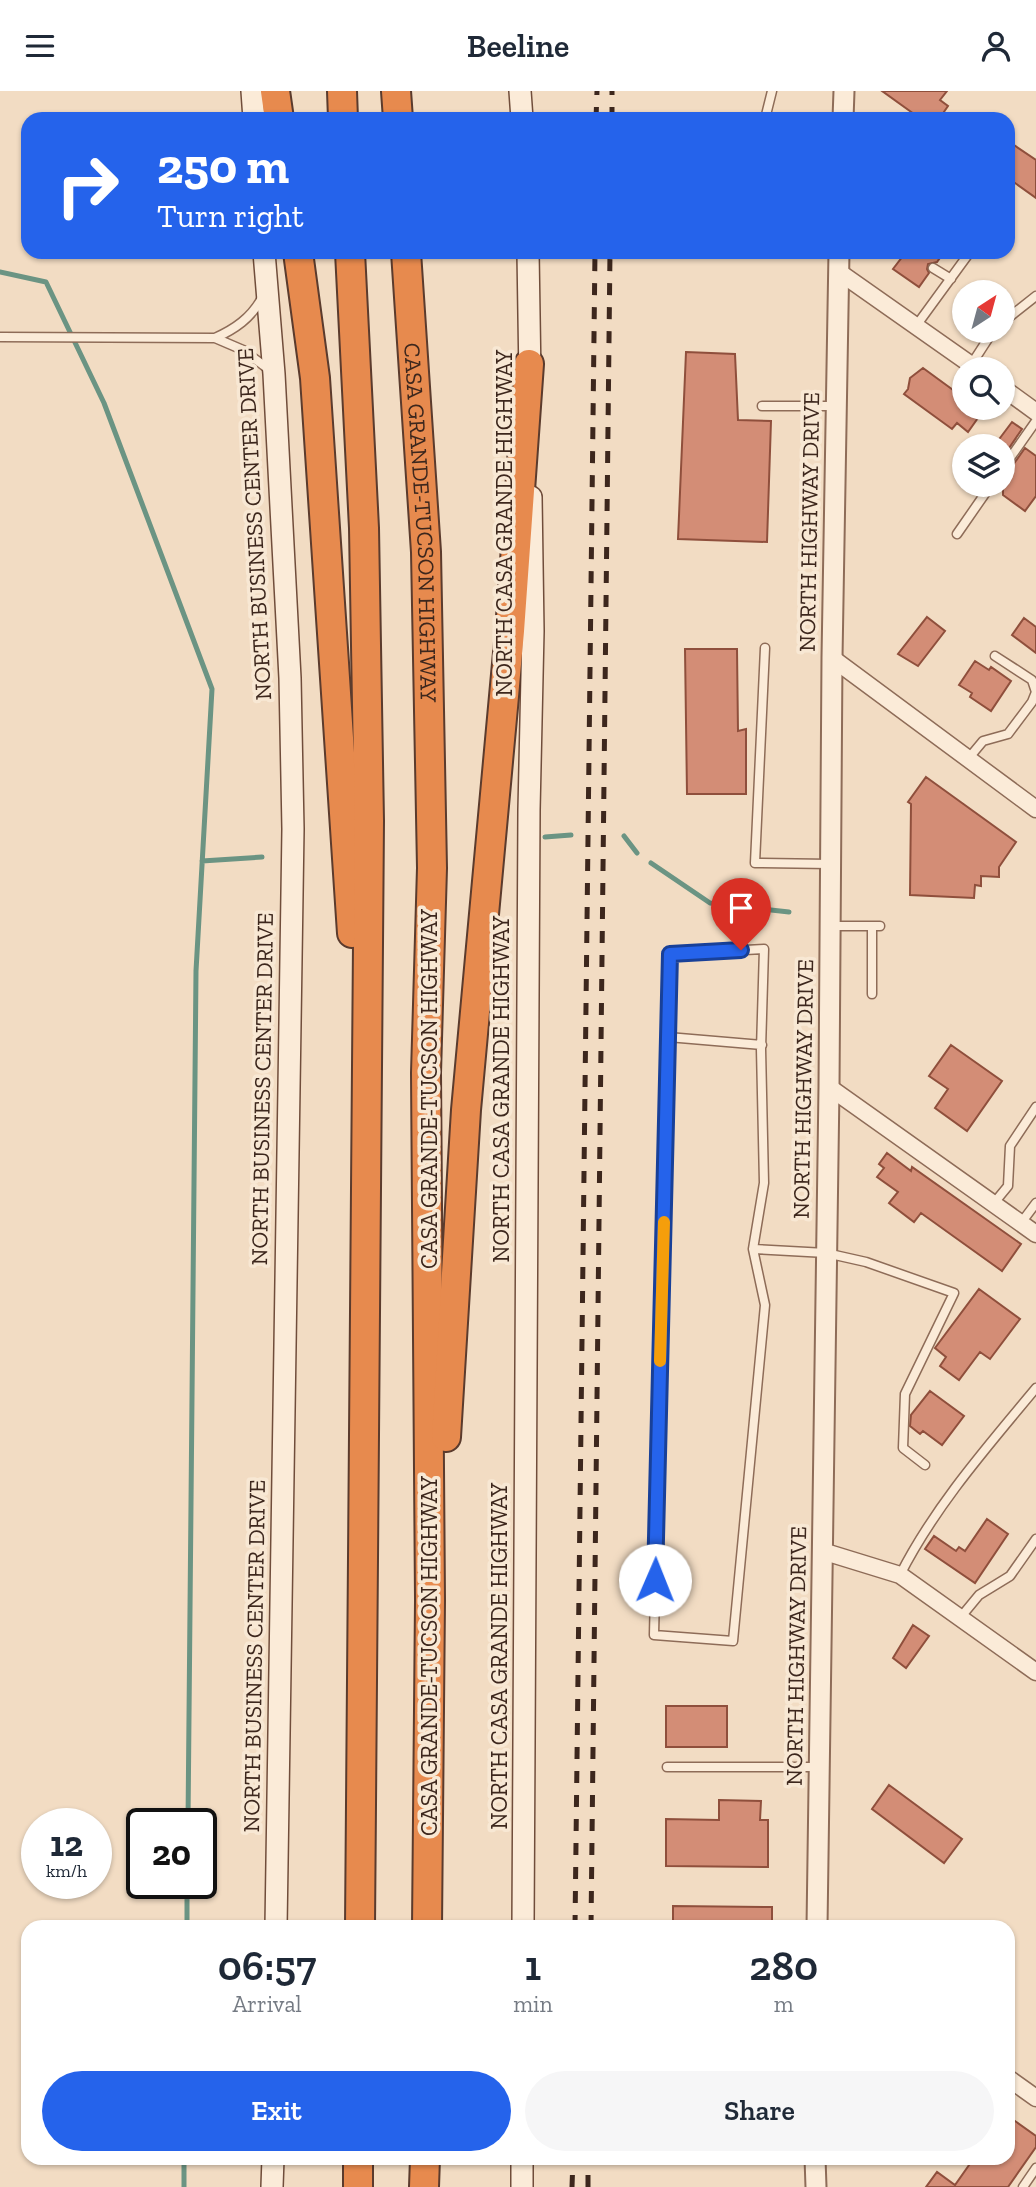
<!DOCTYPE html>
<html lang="en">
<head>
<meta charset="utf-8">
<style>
  body { margin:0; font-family:"Zilla Slab",serif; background:#f6f6f7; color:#1f2937; height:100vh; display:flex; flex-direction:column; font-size:26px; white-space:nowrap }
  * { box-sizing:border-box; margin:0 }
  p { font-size:23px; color:#747a83 }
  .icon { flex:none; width:38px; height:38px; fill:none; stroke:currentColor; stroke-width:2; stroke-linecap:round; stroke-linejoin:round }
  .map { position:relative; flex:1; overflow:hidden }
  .side { position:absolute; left:21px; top:1829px; width:994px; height:245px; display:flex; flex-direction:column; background:#fff; border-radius:21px; box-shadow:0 2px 5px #0004 }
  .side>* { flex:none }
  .top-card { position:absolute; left:21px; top:21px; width:994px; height:147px; border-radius:21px; box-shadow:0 2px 5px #0004; background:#2563eb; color:#fff; overflow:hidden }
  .needle { width:46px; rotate:36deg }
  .fabs { position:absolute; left:952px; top:189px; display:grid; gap:14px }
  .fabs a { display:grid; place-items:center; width:63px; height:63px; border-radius:50%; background:#fff; box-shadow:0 2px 5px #0004; font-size:35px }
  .speed { position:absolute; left:21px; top:1717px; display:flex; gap:14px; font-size:35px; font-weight:700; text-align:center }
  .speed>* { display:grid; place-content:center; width:91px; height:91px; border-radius:50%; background:#fff; box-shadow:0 2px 5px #0004; line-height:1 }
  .speed small { font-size:18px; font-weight:400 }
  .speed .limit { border:4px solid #111; border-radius:10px; background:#fff; color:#111 }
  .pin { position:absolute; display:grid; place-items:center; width:60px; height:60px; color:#fff; margin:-72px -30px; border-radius:50% 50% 50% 0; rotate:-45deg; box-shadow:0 0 7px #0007 }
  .pin .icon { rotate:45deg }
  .me { position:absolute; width:77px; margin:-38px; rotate:1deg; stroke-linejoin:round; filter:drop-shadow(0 0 5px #0008) }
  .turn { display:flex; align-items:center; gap:24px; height:147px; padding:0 21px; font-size:32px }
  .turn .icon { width:91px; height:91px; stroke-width:2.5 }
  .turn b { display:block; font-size:49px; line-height:60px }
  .eta { display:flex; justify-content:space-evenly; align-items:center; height:119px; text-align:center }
  .eta b { font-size:42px; font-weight:600; line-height:49px }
  .button { display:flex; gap:14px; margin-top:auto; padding:14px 21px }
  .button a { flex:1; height:80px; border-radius:42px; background:#2563eb; color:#fff; font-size:28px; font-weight:600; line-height:80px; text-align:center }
  .button a+a { background:#f6f6f7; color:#1f2937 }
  header { display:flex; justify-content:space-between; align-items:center; height:91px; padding:0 21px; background:#fff; font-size:32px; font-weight:600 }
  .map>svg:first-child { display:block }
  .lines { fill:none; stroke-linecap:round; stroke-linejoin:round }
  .stream { stroke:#6b9483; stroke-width:5 }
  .building { fill:#d38d76; stroke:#8f4f3c; stroke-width:2 }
  .service-casing { stroke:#8e6c58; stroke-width:11 }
  .minor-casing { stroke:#8e6c58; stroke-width:19 }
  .tertiary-casing { stroke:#8e6c58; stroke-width:23 }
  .secondary-casing { stroke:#704d3b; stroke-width:24 }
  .motorway-casing { stroke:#5b3b2d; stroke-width:32 }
  .service { stroke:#fbebd8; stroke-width:8 }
  .minor { stroke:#fbebd8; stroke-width:16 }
  .tertiary { stroke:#fbebd8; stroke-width:19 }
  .secondary { stroke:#fbebd8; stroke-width:21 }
  .motorway { stroke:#e78a4e; stroke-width:28 }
  .rail { stroke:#3d271d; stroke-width:5; stroke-dasharray:12 12; stroke-linecap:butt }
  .route-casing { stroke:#184099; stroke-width:18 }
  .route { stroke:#2563eb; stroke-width:12 }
  .slow { stroke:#f59e0b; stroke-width:12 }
  .labels { text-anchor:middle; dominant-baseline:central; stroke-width:7; stroke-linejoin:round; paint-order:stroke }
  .street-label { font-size:23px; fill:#3d271d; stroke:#f8e8d4 }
</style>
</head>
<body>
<header><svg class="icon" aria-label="menu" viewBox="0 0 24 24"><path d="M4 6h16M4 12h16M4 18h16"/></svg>Beeline<svg class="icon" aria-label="person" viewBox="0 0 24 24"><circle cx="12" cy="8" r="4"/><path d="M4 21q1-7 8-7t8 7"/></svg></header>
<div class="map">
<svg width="1036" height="2096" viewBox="0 0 1036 2096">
  <rect width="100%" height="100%" fill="#f2dcc3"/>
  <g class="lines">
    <path class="stream" d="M0 181 46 191 104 312 212 598 196 880 188 1732
      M624 745 637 762
      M545 746 571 744
      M202 770 262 766
      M651 772 710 812 789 821
      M187 1836V1792
      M184 2096V2067"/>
  </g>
  <path class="building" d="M882 0H947L940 9 948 15 939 28H921Z
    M1008 50 1036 69V107L1008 87Z
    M906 161H944L937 171 928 173 927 178 929 182 919 196 893 178Z
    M686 261 735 263 738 329 771 330 767 451 678 448Z
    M923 277 964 307V317H985L968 341 957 332 952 338 904 303 908 298 910 287Z
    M1012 331 1022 338 1003 366V355H994Z
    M1025 357 1036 365V405L1025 420 1003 404V383L1008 381Z
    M927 526 945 540 918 575 898 563Z
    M1024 527 1036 536V562L1012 544Z
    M685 558H737L738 640 746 638V703H687Z
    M975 570 989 579 991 576 1011 590 991 620 970 606 972 602 959 594Z
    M926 686 1016 751 999 776V786L981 785V795L975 794 974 807 910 804 911 713 908 711Z
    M951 954 1002 990 967 1040 935 1017 948 998 929 985Z
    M887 1062 911 1080 912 1076 1021 1153 1002 1180 921 1122 914 1131 889 1112 898 1101 877 1086 884 1077 879 1073Z
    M979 1198 1020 1228 990 1268 980 1261 959 1289 940 1275 946 1266 935 1257Z
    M930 1300 964 1325 942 1354 923 1340 920 1343 910 1335 911 1324Z
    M987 1428 1008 1443 975 1492 925 1458 934 1445 956 1460 959 1456 965 1460Z
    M913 1534 929 1545 906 1577 893 1567Z
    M666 1615H727V1656H666Z
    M889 1694 962 1748 944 1772 872 1718Z
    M719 1709 761 1710 760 1729H768V1776L666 1775V1728L719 1729Z
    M673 1815 772 1816V1836H673Z
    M1008 2025 1036 2045V2056L1008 2096H926L937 2081 955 2094 974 2067H1008Z"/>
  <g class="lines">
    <g class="service-casing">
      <path id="service" d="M765 28 772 0
        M933 177 951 188
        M1003 231 1036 205
        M916 235 970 161
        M0 246 215 247 243 259 271 280
        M215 247C235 238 251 227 262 207
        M971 274 993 240
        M762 315H835
        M1003 377 1036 330
        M957 443 991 394
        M765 557 755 772 830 773
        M968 668 983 650 1008 643 1032 611 1036 601 1032 589 995 565
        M830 835H880
        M764 858 761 958 764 1092 753 1158 765 1214 733 1550 654 1544 670 863Z
        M872 903V835
        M668 946 762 954
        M994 1112 1008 1095 1010 1055 1036 1016
        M1021 1132 1036 1112
        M753 1158 826 1162 866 1171 954 1202 905 1303 903 1357 925 1374
        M900 1484C935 1415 987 1356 1036 1297
        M960 1527 979 1504 1010 1485 1036 1448
        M667 1676H818
        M1023 2096 1036 2077"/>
    </g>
    <g class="minor-casing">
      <path id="minor" d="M839 181 977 278
        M1003 297 1036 321
        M832 567 1036 718
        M829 996 1036 1143
        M822 1460 900 1484 1036 1581
        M1008 1987 1036 2007"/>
    </g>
    <g class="tertiary-casing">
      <path id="tertiary" d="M843 28 844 0
        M817 1836 829 996 832 567 839 161
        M815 2067 816 2096"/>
    </g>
    <g class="secondary-casing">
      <path id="secondary" d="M252 0 254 28
        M520 0 522 28
        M264 161 274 283 290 587 293 738 276 1836
        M528 161 530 287
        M523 1836 529 719 533 540 531 406
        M272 2096 273 2067
        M522 2096V2067"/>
    </g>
    <g class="motorway-casing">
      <g id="motorway">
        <path d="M275 0 279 28"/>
        <path d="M342 0 343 28"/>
        <path d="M396 0 398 28"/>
        <path d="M298 161 315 287 352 842"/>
        <path d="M350 161 364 437 369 730 360 1836"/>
        <path id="s1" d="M406 161 426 461 432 777 426 982 430 1509 427 1836"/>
        <path d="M446 1346 466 1019 510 540 529 273"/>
        <path d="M358 2096V2067"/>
        <path d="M424 2096 425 2067"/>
      </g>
    </g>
    <use href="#service" class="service"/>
    <use href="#minor" class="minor"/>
    <use href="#tertiary" class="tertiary"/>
    <use href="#secondary" class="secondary"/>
    <use href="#motorway" class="motorway"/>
    <path class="rail" d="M596 28 597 0
      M612 28V0
      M575 1836 595 161
      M591 1836 610 161
      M572 2096 573 2067
      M588 2096V2067"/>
  </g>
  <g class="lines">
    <g class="route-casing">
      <path id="route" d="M655 1489 670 863 741 859"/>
    </g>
    <use href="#route" class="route"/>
    <path class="slow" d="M660 1270 664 1131"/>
  </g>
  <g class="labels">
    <g class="street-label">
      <text stroke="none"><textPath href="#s1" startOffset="271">CASA GRANDE-TUCSON HIGHWAY</textPath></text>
      <text transform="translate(809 431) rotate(-89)">NORTH HIGHWAY DRIVE</text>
      <text transform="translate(504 432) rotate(-90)">NORTH CASA GRANDE HIGHWAY</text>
      <text transform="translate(254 433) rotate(-93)">NORTH BUSINESS CENTER DRIVE</text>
      <text transform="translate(262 998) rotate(-89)">NORTH BUSINESS CENTER DRIVE</text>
      <text transform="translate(429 998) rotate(-90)">CASA GRANDE-TUCSON HIGHWAY</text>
      <text transform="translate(501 998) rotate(-90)">NORTH CASA GRANDE HIGHWAY</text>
      <text transform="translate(803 998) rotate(-89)">NORTH HIGHWAY DRIVE</text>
      <text transform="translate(254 1565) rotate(-89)">NORTH BUSINESS CENTER DRIVE</text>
      <text transform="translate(429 1565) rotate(-90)">CASA GRANDE-TUCSON HIGHWAY</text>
      <text transform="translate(499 1565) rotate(-90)">NORTH CASA GRANDE HIGHWAY</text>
      <text transform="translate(796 1565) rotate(-89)">NORTH HIGHWAY DRIVE</text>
    </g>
  </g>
</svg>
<div class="fabs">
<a><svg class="needle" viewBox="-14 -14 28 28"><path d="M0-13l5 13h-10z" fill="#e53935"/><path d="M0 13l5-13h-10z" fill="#747a83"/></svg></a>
<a><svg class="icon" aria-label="search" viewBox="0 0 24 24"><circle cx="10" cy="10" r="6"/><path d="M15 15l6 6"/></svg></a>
<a><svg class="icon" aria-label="layers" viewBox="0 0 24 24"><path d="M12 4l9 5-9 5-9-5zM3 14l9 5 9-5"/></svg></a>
</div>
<div class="speed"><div>12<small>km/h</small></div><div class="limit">20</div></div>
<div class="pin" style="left:741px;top:859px;background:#d93025"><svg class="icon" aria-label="arrive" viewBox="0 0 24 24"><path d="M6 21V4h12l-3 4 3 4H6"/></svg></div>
<svg class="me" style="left:655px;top:1489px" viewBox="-20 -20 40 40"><circle r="19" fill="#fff"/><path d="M0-13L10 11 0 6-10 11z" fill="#2563eb"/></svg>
<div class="top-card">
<div class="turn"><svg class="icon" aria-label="right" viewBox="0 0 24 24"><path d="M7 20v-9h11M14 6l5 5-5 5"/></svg><div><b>250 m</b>Turn right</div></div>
</div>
<section class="side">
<div class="eta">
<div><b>06:57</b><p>Arrival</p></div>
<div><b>1</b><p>min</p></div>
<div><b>280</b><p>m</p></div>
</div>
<div class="button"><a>Exit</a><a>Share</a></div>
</section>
</div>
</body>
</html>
